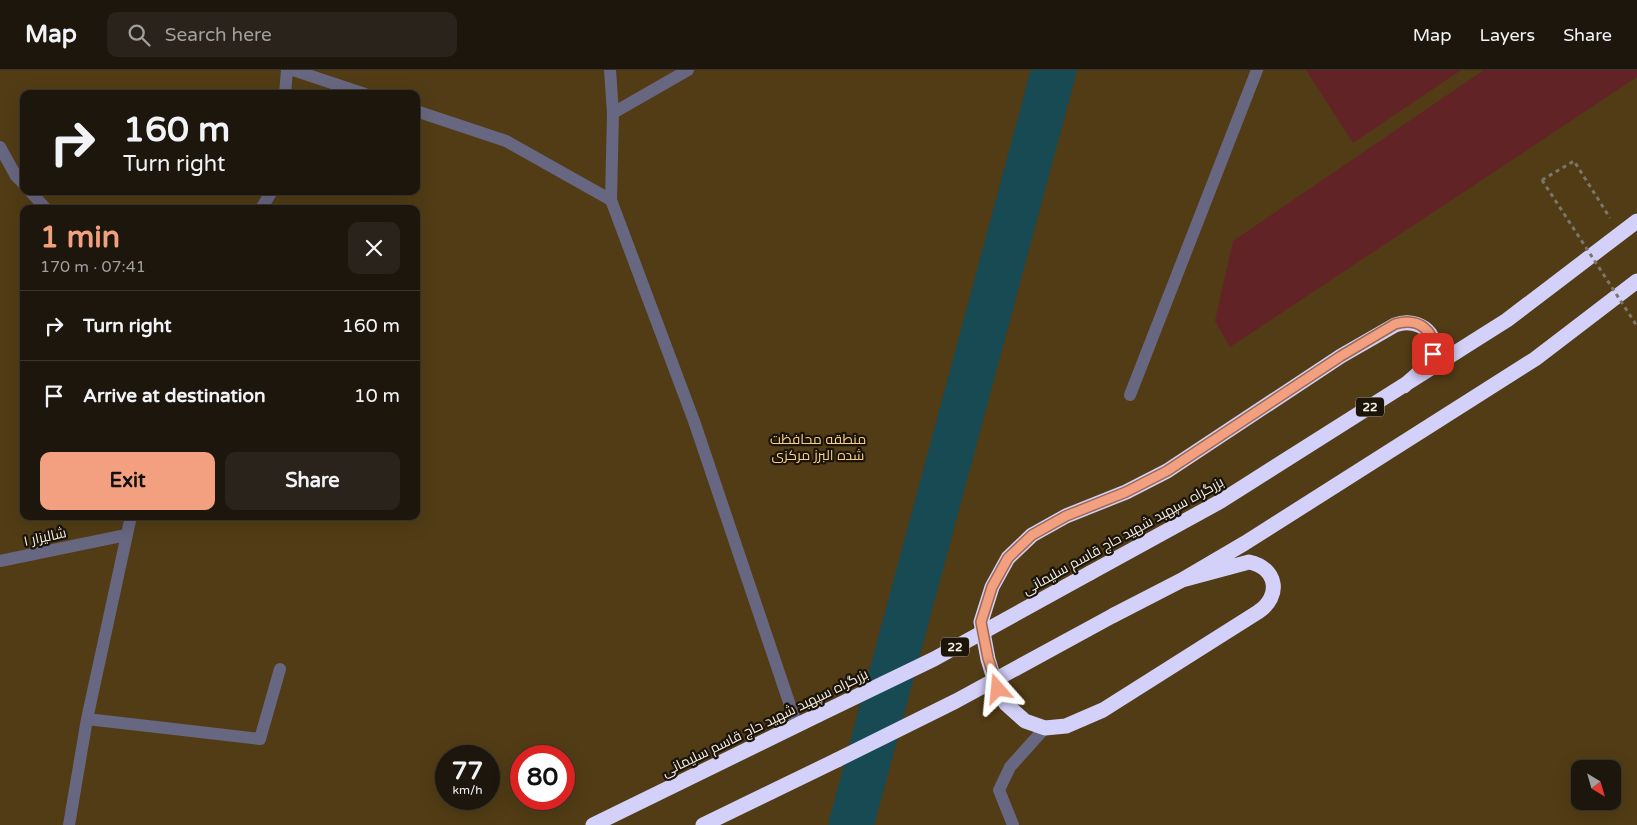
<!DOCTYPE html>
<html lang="en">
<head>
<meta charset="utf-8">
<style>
  body { margin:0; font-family:"Varela Round",Cairo,sans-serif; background:#29231b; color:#f1f3f6; height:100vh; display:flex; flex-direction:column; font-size:19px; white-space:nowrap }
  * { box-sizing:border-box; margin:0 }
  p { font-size:16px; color:#a09f9d }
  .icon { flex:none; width:28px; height:28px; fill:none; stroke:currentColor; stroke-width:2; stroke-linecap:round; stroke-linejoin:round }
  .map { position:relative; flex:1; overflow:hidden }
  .details { position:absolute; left:20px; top:135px; width:400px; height:315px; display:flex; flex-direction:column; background:#1c160d; border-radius:10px; box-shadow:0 5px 20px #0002,0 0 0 1px #3a352e }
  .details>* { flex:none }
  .guide { position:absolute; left:20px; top:20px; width:400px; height:105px; border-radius:10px; box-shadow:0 5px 20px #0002,0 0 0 1px #3a352e; background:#1c160d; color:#f1f3f6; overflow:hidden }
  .needle { width:32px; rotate:143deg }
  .tools { position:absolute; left:1571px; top:690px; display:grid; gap:10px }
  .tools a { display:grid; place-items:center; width:50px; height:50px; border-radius:10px; background:#1c160d; box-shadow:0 5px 20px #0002,0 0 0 1px #3a352e; font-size:25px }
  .speed { position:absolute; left:435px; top:675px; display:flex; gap:10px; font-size:25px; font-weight:700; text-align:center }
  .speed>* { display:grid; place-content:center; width:65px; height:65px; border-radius:50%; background:#1c160d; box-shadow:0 5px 20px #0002,0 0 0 1px #3a352e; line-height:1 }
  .speed small { font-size:12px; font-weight:400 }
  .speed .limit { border:8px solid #d22; background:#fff; color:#111 }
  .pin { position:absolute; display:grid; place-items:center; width:42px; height:42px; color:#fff; margin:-21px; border-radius:10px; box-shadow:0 2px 8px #0006 }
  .me { position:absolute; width:55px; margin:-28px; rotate:342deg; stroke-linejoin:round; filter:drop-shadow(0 0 4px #0008) }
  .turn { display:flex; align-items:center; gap:18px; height:105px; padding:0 20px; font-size:22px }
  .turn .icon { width:65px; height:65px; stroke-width:2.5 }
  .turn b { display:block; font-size:35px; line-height:42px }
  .round { display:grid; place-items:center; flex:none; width:52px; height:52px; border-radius:10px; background:#29231b }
  .head { display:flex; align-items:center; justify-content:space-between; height:85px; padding:0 20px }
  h1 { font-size:30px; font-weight:700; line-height:38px; color:#f2a07f }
  .action { display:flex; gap:10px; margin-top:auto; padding:10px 20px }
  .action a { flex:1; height:58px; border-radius:10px; background:#f2a07f; color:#111; font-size:20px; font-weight:700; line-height:58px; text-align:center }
  .action a+a { background:#29231b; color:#f1f3f6 }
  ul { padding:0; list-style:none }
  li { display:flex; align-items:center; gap:15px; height:70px; padding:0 20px; border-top:1px solid #3a352e }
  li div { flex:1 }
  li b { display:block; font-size:19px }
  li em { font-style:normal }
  header { display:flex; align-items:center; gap:30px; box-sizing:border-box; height:70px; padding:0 25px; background:#1c160d; border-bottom:1px solid #3a352e }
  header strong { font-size:24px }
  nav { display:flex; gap:28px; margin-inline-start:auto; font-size:18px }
  .search { width:350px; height:45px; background:#29231b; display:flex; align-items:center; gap:12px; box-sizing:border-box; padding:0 18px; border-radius:10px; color:#a09f9d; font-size:19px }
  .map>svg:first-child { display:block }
  .green { fill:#513c15; fill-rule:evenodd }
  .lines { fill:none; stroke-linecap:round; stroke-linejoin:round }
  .river { stroke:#174a53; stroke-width:45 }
  .building { fill:#622326 }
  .path { stroke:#7c756b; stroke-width:3; stroke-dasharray:4 4; stroke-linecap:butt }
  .lane { stroke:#686781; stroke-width:12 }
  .street { stroke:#686781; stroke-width:12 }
  .highway { stroke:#d3d1f9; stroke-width:15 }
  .path-bridge { stroke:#7c756b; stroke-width:3; stroke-dasharray:4 4; stroke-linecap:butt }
  .highway-bridge { stroke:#d3d1f9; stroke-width:15 }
  .route-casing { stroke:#9d6853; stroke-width:12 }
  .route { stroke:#f2a07f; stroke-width:9 }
  .labels { text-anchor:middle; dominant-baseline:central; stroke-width:4.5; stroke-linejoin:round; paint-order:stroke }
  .shield { fill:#1c1408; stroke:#b4aea4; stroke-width:1 }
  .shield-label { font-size:12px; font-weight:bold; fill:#f5f0e7 }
  .park-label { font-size:14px; fill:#f8cf8b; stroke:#1c1408 }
  .street-label { font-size:14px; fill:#f5f0e7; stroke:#1c1408 }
</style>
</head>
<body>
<header>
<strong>Map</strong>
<div class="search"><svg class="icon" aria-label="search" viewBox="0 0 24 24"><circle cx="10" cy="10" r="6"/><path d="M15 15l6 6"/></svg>Search here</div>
<nav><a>Map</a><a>Layers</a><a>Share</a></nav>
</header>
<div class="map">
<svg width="1637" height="755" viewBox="0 0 1637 755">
  <rect width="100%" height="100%" fill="#251d11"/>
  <path class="green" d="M0 0H1637V755H0ZM24 24H416V121H24ZM24 139H416V446H24ZM446 686H489V729H446ZM521 686H564V729H521ZM1580 699H1612V731H1580Z"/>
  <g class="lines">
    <path class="river" d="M851 755 1054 0"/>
  </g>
  <path class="building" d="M1306 0H1461L1353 73Z
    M1484 0H1637V7L1230 277 1215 251 1233 171Z"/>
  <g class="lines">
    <path class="path" d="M1542 110 1574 91 1610 148"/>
    <path class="lane" d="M613 43 688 0
      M1130 325 1257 0
      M1013 755 999 720 1010 697 1045 658"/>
    <path class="street" d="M293 0 365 24
      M610 0 613 43 611 130 694 351 797 656
      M285 24 287 0
      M416 41 506 71 611 130
      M0 77 16 106 24 114
      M30 121 46 139
      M261 139 272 121
      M0 491 126 465
      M87 649 260 669 280 599
      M69 755 87 649 131 446"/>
    <path class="highway" d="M1090 503 1221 431 1507 250 1637 151
      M1182 510 1249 492C1277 498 1282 526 1258 542L1103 640 1066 656 1045 658 1025 651 1006 634 997 619 988 589 981 552 992 517 1008 488 1032 465 1066 446 1126 422 1167 401 1341 286 1395 255C1419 246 1444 266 1430 291 1424 300 1412 308 1404 316
      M1114 545 1182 510 1245 473 1535 289 1637 211
      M593 755 818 645
      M703 755 837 690"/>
    <path class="path-bridge" d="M1542 110 1637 256"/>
    <path class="highway-bridge" d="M818 645 934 589 1090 503
      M837 690 956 631 1114 545"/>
  </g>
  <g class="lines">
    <g class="route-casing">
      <path id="route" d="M998 619 988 588 981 552 992 517 1008 488 1032 465 1066 446 1126 422 1167 401 1341 286 1395 254C1418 247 1436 260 1433 284"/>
    </g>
    <use href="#route" class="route"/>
  </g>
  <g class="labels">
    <g class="shield">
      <rect x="1356" y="327.5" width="28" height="19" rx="4"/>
      <rect x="941" y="567.5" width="28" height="19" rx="4"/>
    </g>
    <g class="shield-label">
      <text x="1370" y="337">22</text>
      <text x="955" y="577">22</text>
    </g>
    <g class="park-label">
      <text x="818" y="369">منطقه محافظت<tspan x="818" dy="16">شده البرز مرکزی</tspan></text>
    </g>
    <g class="street-label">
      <text transform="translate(1123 466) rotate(-29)">بزرگراه سپهبد شهید حاج قاسم سلیمانی</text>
      <text transform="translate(45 467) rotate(-12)">شالیزار ۱</text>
      <text transform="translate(765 653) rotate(-26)">بزرگراه سپهبد شهید حاج قاسم سلیمانی</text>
    </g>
  </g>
</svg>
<div class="tools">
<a><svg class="needle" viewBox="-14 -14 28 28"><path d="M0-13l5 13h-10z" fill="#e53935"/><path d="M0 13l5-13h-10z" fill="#a09f9d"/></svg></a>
</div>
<div class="speed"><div>77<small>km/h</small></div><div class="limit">80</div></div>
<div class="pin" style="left:1433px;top:284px;background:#d93025"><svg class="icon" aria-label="arrive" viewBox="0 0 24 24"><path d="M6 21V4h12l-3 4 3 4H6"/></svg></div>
<svg class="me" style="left:998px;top:619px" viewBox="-20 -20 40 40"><path d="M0-17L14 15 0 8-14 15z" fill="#f2a07f" stroke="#fff" stroke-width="4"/></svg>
<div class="guide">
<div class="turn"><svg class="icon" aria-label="right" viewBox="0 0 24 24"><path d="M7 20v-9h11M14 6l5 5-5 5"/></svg><div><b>160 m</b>Turn right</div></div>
</div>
<section class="details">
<div class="head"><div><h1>1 min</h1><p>170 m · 07:41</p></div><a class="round"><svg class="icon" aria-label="close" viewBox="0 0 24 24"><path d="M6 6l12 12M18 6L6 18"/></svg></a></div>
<ul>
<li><svg class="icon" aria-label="right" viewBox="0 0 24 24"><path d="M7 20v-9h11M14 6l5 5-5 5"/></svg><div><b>Turn right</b></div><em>160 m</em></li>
<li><svg class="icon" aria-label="arrive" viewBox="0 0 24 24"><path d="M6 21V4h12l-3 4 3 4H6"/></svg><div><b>Arrive at destination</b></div><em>10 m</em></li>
</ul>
<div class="action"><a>Exit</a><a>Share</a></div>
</section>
</div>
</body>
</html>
